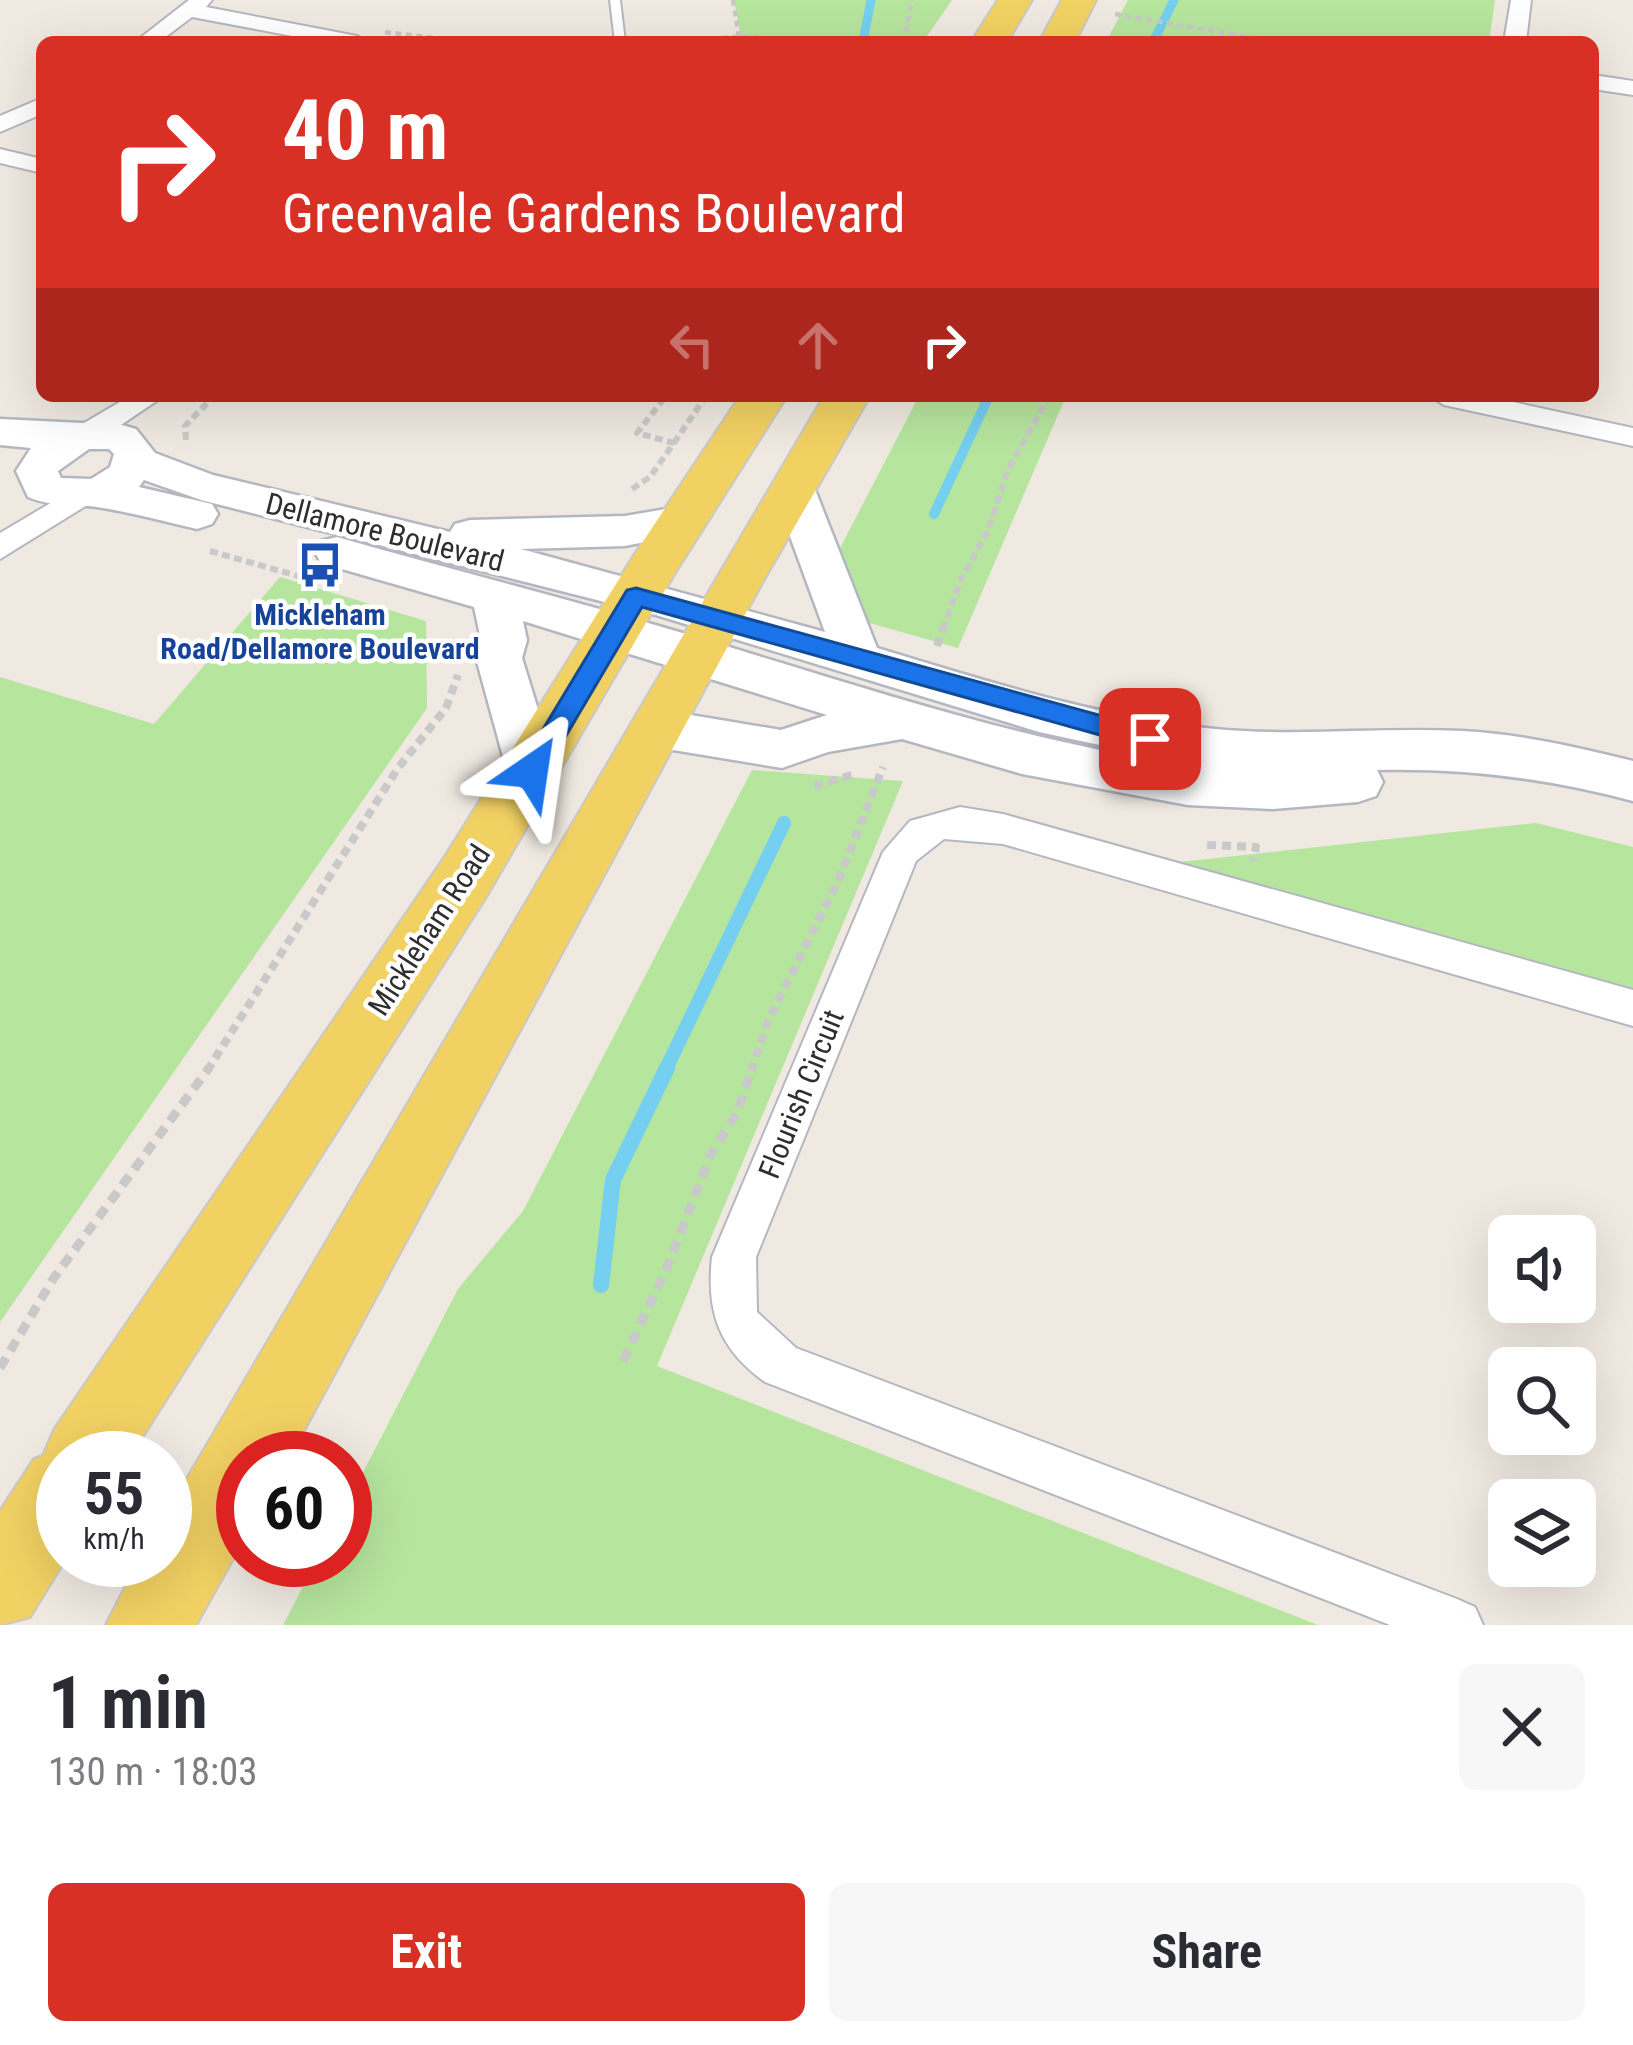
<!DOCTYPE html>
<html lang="en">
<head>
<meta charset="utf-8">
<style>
  body { margin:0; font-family:"Roboto Condensed",sans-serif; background:#f7f7f7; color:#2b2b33; height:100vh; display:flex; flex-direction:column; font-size:45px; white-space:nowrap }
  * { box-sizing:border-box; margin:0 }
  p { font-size:39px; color:#7c7c81 }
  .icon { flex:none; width:66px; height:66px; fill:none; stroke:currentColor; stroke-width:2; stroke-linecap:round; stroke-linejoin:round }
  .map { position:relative; height:1625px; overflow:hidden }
  .panel { display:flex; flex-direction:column; background:#fff; flex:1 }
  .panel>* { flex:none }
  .top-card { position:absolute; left:36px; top:36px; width:1563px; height:366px; border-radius:18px; box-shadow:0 12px 48px #0002; background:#d93025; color:#fff; overflow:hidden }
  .buttons { position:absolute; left:1488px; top:1215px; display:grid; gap:24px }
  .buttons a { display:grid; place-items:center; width:108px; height:108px; border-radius:18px; background:#fff; box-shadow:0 12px 48px #0002; font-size:60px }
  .speed { position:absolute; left:36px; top:1431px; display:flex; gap:24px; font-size:60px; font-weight:700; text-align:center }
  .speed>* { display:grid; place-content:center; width:156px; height:156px; border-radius:50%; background:#fff; box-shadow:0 12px 48px #0002; line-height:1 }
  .speed small { font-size:30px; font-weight:400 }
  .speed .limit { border:18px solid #d22; background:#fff; color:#111 }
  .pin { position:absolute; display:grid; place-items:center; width:102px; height:102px; color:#fff; margin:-51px; border-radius:24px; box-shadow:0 6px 18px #0006 }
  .me { position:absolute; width:132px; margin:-66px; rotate:32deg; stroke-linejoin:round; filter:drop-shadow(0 0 9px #0008) }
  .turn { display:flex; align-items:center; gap:42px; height:252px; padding:0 48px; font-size:54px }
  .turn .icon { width:156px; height:156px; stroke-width:2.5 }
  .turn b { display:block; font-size:84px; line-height:102px }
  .lanes { display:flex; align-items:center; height:114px; padding:0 48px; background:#0003; justify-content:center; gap:60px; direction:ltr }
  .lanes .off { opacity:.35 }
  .round { display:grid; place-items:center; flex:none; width:126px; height:126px; border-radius:18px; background:#f7f7f7 }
  .headline { display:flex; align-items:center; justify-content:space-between; height:204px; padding:0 48px }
  h1 { font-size:72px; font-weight:700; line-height:90px }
  .button { display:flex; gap:24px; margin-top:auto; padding:24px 48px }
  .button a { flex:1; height:138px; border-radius:18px; background:#d93025; color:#fff; font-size:48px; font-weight:700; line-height:138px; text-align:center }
  .button a+a { background:#f7f7f7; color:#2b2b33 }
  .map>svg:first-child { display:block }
  .green { fill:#b6e59e }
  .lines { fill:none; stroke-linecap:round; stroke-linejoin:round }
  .stream-far3 { stroke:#75cff0; stroke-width:9 }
  .stream-far2 { stroke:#75cff0; stroke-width:10 }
  .stream-far1 { stroke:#75cff0; stroke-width:14 }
  .stream { stroke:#75cff0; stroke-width:16 }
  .lane-casing { stroke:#b4b7c1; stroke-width:4 }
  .street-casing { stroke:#b4b7c1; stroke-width:4 }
  .secondary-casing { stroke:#b4b7c1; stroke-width:5 }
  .primary-casing { stroke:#c9c9c9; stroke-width:4 }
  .path-far3 { stroke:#c9c9c9; stroke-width:4.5; stroke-dasharray:6 4.5; stroke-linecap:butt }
  .path-far2 { stroke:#c9c9c9; stroke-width:6; stroke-dasharray:8 4.5; stroke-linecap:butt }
  .path-far1 { stroke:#c9c9c9; stroke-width:8; stroke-dasharray:9 6; stroke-linecap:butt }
  .path { stroke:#c9c9c9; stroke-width:9; stroke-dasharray:12 8; stroke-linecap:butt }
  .lane { fill:#fff; fill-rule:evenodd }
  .street { fill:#fff; fill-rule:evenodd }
  .secondary { fill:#fff; fill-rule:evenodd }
  .primary { fill:#f2d163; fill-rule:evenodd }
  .route { fill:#1a73e8; stroke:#114b97; stroke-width:3 }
  .labels { text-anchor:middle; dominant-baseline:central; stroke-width:9; stroke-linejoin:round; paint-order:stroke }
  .street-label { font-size:30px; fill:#2e2e2e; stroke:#fff }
  .transit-label { font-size:30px; font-weight:bold; fill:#164399; stroke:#fff }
</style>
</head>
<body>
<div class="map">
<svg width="1633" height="1625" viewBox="0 0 1633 1625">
  <rect width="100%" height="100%" fill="#efe9e1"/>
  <path class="green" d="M734 0H952L923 42H742Z
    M1128 0H1495L1489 42H1251L1218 37 1215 42H1106Z
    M919 396H1066L958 648 866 622 826 575Z
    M280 577 426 621 427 708 0 1322V677L154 724Z
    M752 770 903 781 657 1366 1318 1625H283L317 1560H345V1507L458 1289 523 1211Z
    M1536 823 1633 847V991L1180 862Z"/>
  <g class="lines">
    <path class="stream-far3" d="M863 42 871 0
      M1153 42 1174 0"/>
    <path class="stream-far2" d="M934 514 989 396"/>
    <path class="stream-far1" d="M665 1071 784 823"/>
    <path class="stream" d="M601 1285 613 1180 667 1068"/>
    <g class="lane-casing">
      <path id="lane" d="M610 0H620L625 42H615Z"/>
    </g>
    <g class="street-casing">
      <path id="street" d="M189 0H212L206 7 357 36 368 42H324L192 17 159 42H135Z
        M1511 0H1531L1526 42H1504Z
        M1593 75 1633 81V95L1593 89Z
        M42 98V114L0 132V116Z
        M0 149 42 159V173L0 163Z
        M130 396H164L94 443H74L70 436 74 429Z
        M1430 396H1485L1633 428V446L1444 405Z
        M81 485 96 495 92 502 0 559V533Z
        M960 807 1003 814 1633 990V1026L1003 844 944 839 916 861 756 1257 757 1312 796 1348 1457 1599 1475 1607 1483 1625H1390L765 1382C719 1349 706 1312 712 1257L883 852 910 821Z"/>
    </g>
    <g class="secondary-casing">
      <path id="secondary" d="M0 419 122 425 136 429 155 453 213 475 450 532 455 524 470 520 625 516 684 506 699 511 706 521 699 531 625 546 521 549 825 632 772 487 778 477 793 473 808 477 814 487 877 648C987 681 1100 718 1215 729 1297 737 1380 727 1462 731 1520 734 1577 747 1633 761V801C1547 778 1465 768 1377 770L1383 782 1376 796 1358 802 1273 809 1188 805 1022 774 902 739 828 752 782 768 655 747 638 741 631 728 638 715 655 709 781 730 827 715 523 621 527 640 522 658 557 771 550 785 532 791 514 785 507 771 476 658 481 640 474 607 321 563 315 552 321 541 337 537C456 571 577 601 696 637 860 686 1018 741 1188 765H1192L1039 732 656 615 201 500 144 480 139 487 212 504 218 514 212 524 197 529C166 522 134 513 103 508 77 503 55 508 28 497L16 471 31 448 0 445ZM89 449H109L114 454 110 467 91 479 61 478 58 471Z"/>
    </g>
    <g class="primary-casing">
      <path id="primary" d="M998 0H1032L1007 42H971Z
        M1062 0H1096L1075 42H1039Z
        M740 396H787L675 573 486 897 129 1458H63L65 1560 30 1617 0 1625V1511L34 1459 43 1456 54 1430 442 861 638 549Z
        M824 396H870L762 583 289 1458H243V1541L196 1625H106L139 1560H165V1516Z"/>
    </g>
    <path class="path-far3" d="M733 0 739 37
      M1115 14 1279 42
      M385 32 467 42
      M659 42 751 36 775 42
      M904 42 912 0"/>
    <path class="path-far2" d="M186 440 185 426 214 396
      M674 443 706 396
      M632 489 650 477 674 443 637 433 666 396
      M210 551 305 578
      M943 629 961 579 988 531 1007 472 1049 396"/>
    <path class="path-far1" d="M937 646 944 626
      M814 786 852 775
      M1207 845 1256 847 1253 861
      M207 1071 398 768 446 708 458 675
      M751 1071 768 1021 839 879 883 767"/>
    <path class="path" d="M623 1361 666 1270 711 1154 737 1113 752 1068
      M0 1368 53 1279 209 1068"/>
    <use href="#lane" class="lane"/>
    <use href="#street" class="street"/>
    <use href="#secondary" class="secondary"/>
    <use href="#primary" class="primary"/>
  </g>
  <path class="route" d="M636 588 1150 729 1163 739 1150 749 642 607 541 778H522L518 771 522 764 627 590Z"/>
  <defs>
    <g id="bus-bare" transform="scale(3.6)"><path d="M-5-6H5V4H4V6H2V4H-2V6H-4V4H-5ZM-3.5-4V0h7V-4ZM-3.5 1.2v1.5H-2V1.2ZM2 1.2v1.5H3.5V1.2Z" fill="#1a4fb4" stroke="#fff" stroke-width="2.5" paint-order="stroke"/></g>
  </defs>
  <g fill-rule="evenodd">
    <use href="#bus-bare" x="320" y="565"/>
  </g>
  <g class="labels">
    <g class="street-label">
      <text transform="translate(385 532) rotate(14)">Dellamore Boulevard</text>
      <text transform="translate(429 930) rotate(-57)">Mickleham Road</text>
      <text transform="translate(801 1094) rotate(-68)">Flourish Circuit</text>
    </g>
    <g class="transit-label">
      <text x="320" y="614">Mickleham<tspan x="320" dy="34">Road/Dellamore Boulevard</tspan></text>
    </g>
  </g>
</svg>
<div class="buttons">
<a><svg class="icon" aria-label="sound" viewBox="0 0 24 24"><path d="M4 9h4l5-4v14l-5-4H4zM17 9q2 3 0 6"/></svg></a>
<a><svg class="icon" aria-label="search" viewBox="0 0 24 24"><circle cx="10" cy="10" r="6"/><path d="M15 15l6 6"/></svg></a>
<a><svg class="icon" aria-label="layers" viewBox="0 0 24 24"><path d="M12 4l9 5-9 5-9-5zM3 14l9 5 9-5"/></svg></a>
</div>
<div class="speed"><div>55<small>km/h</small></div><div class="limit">60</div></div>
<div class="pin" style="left:1150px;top:739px;background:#d93025"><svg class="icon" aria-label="arrive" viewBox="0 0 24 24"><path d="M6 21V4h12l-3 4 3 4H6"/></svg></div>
<svg class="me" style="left:532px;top:771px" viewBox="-20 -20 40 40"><path d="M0-17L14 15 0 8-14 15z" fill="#1a73e8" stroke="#fff" stroke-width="4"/></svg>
<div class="top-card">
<div class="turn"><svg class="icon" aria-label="right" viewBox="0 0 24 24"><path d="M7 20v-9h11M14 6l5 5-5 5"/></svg><div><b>40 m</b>Greenvale Gardens Boulevard</div></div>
<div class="lanes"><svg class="icon off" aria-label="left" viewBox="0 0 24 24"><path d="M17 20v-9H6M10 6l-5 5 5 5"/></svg><svg class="icon off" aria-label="ahead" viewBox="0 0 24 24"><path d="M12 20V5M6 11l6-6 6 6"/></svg><svg class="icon" aria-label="right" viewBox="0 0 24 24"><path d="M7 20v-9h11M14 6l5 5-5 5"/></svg></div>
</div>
</div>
<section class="panel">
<div class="headline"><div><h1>1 min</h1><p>130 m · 18:03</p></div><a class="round"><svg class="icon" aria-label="close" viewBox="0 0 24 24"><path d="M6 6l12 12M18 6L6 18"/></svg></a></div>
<div class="button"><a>Exit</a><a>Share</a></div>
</section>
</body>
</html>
